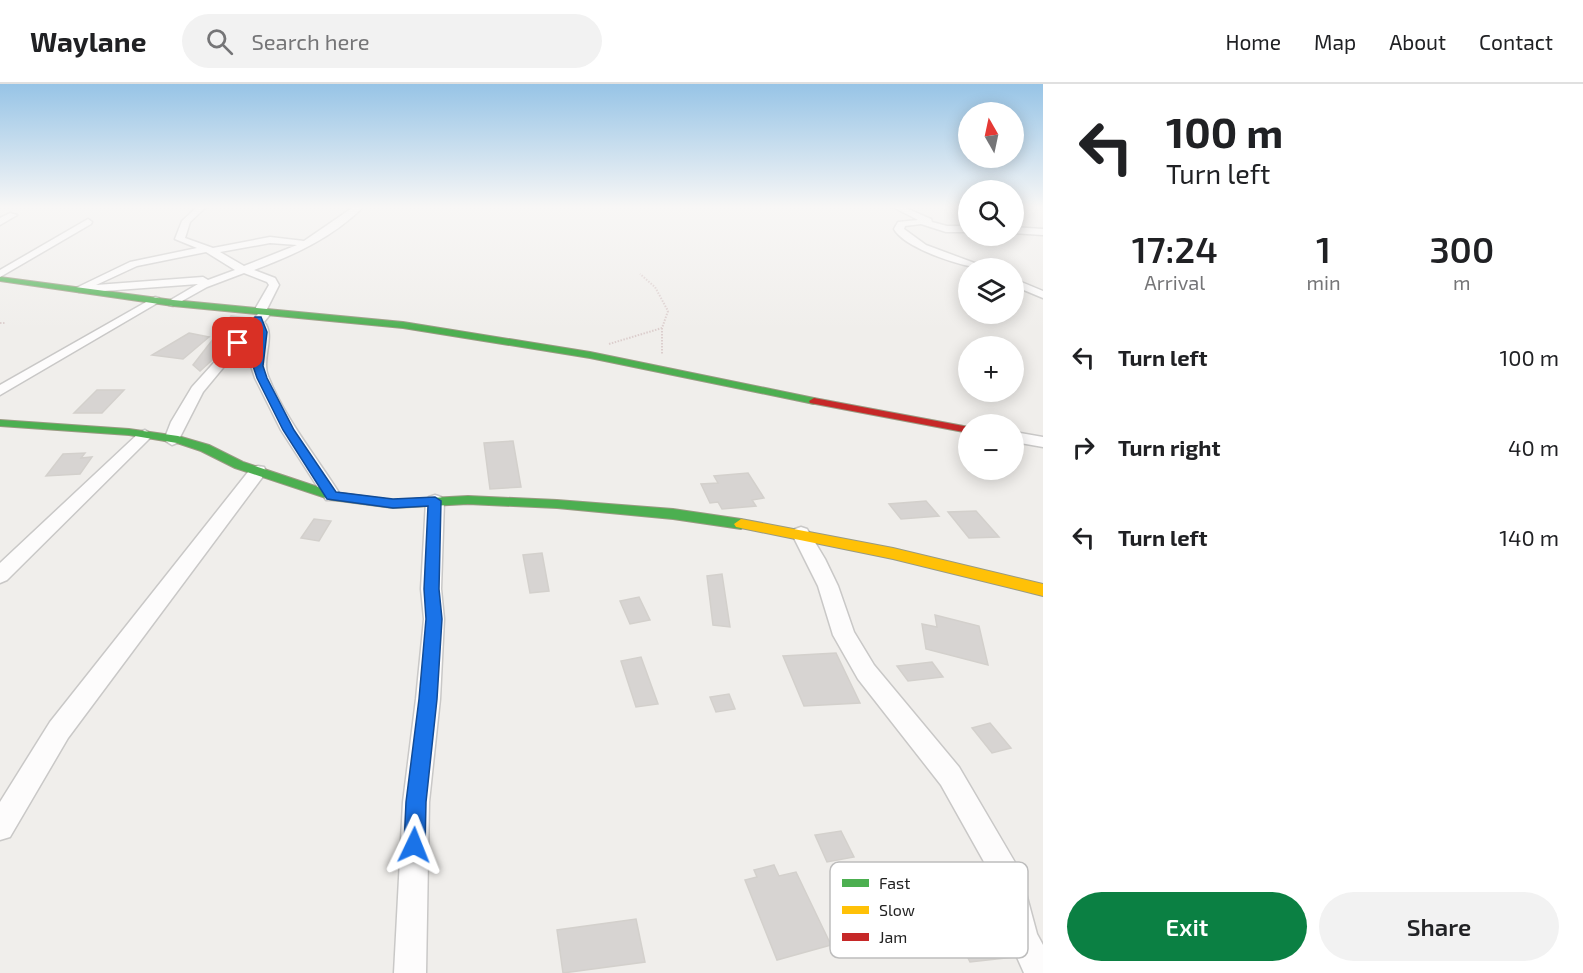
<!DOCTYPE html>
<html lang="en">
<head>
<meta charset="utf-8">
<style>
  body { margin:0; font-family:"Exo 2",sans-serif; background:#f2f2f2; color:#202124; height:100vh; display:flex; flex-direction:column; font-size:22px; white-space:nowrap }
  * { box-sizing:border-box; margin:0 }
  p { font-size:20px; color:#757577 }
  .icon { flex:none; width:33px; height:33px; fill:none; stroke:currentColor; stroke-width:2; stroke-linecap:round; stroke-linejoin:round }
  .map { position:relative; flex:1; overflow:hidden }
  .panel { display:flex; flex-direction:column; background:#fff; width:540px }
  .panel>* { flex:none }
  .top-card { background:#fff; color:#202124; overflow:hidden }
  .needle { width:39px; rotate:351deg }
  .buttons { position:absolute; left:958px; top:18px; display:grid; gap:12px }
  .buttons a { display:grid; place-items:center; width:66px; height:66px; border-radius:50%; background:#fff; box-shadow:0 3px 15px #0003; font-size:30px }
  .pin { position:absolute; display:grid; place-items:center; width:51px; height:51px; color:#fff; margin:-26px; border-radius:12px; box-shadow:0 3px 9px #0006 }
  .me { position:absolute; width:66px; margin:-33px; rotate:2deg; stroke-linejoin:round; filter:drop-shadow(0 0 4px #0008) }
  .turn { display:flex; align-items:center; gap:21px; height:126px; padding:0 24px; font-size:27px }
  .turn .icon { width:78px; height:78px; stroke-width:2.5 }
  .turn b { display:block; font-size:42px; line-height:51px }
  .eta { display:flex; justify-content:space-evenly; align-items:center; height:102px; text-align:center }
  .eta b { font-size:36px; font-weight:600; line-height:42px }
  .button { display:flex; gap:12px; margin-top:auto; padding:12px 24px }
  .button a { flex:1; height:69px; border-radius:36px; background:#0b8043; color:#fff; font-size:24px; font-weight:600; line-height:69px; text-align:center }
  .button a+a { background:#f2f2f2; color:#202124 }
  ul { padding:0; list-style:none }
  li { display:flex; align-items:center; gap:18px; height:90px; padding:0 24px }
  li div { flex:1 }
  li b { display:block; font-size:22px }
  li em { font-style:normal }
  header { display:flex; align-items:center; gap:36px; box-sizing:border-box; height:84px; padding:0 30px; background:#fff; border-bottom:2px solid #e0e0e0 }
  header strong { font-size:28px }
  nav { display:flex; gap:33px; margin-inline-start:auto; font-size:21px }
  .search { width:420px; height:54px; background:#f2f2f2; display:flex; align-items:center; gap:15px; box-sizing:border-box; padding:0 21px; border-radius:33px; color:#757577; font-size:22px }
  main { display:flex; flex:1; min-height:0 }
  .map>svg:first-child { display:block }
  .building { fill:#d7d4d2; stroke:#d3d0cc; stroke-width:1.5 }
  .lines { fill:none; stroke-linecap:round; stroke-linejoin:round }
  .street-casing { stroke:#c9c8c7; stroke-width:3 }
  .fast-casing { stroke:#999a82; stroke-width:2 }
  .slow-casing { stroke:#999a82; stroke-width:2 }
  .jam-casing { stroke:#999a82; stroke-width:2 }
  .path { stroke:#dccecd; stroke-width:2; stroke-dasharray:1.5 1.5; stroke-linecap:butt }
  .street { fill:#fdfcfc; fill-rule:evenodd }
  .fast { fill:#4caf50; fill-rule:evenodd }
  .slow { fill:#ffc107; fill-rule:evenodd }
  .jam { fill:#c62828; fill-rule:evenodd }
  .route { fill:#1a73e8; stroke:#114b97; stroke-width:1.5 }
  .key { fill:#fff; stroke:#bdbdbd; stroke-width:1.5 }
  .key-label { font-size:16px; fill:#222 }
</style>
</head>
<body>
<header>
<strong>Waylane</strong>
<div class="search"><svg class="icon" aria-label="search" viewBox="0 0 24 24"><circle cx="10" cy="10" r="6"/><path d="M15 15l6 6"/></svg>Search here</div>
<nav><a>Home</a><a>Map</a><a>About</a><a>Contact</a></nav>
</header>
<main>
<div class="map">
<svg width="1043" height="889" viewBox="0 0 1043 889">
  <rect width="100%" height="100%" fill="#f0eeeb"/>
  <path class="building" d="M231 232 249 234 220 269 200 287 193 281Z
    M189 249 209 253 183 275 152 271Z
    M97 306H124L102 329H74Z
    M513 357 521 403 490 405 484 359Z
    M85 369 81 374 92 373 80 390 46 392 63 370Z
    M748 389 764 414 752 416 756 422 722 425 718 418 710 419 701 400 718 399 714 392Z
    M926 417 939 432 901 435 889 420Z
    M976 427 999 453 969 454 948 428Z
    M314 435 331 437 319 457 301 454Z
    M542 469 549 507 530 509 523 471Z
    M722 490 730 543 713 541 707 492Z
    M639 513 650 536 630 540 620 517Z
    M935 531 979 542 988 581 926 565 922 540 937 543Z
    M836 569 860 619 804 622 783 572Z
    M641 573 658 620 636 623 621 577Z
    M932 578 943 593 908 597 897 582Z
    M729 610 735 625 716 628 710 613Z
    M990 639 1011 664 992 669 972 644Z
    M841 747 854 773 827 778 815 751Z
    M774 781 779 792 796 788 831 861 777 876 745 796 757 793 754 786Z
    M988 810 1002 835 1006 853 1014 873 970 878 938 816Z
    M636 835 645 878 563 889 557 846Z"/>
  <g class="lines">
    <g class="street-casing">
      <path id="street" d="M198 122H207L190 138 185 154 213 164 270 153 304 157 355 122H364C334 153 294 171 254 186L275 194 279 201 267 225 272 228 264 238C276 251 261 275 268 292 285 335 316 372 341 412L338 416H326L281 346 255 294 251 282 256 244 203 308 177 359 172 361 164 356 171 338 192 303 258 230 254 227 269 201 267 198 244 189 207 203 173 222 169 221V217L198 200 90 208 85 206 79 208 74 205 130 178 197 164 175 155 182 137ZM270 159 297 161 244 182 220 168ZM206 168 235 186 208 196 203 193 96 201 137 182Z
        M891 122H901L931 135 932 138 947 142H969V148H946L921 140 905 142 904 145 926 161 988 184C968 186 904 164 894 145L898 138 918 136Z
        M10 129 17 131 0 141V134Z
        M88 135 92 138 91 140 0 193V186Z
        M1014 143 1043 145V151L1014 149Z
        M1014 195 1043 207V214L1014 202Z
        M155 213 159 214V218L0 311V301Z
        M145 346 153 351 150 354 7 496 0 499V479L140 348Z
        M1014 348 1043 353V363L1014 358Z
        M258 382 264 383 266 387 264 391 68 654 10 753 0 756V718L50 638 252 383Z
        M435 411 441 413 444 417 441 505 444 535 440 615 429 718 426 889H394L403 718 416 615 424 535 421 505 426 417 429 413Z
        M801 443 807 445 825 475 838 502 854 548 874 581 959 683 1020 787 1037 850 1043 861V889H1024L1008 853 997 801 941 701 858 595 833 551 818 502 792 450 795 445Z"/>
    </g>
    <g class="fast-casing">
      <path id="fast" d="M0 193 173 216 403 238 590 268 814 314 819 317 814 320 590 274 403 244 173 222 0 197Z
        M0 336 129 345 178 352 209 361 243 378 333 408 393 416 468 412 557 416 673 425 741 435 748 440 741 445 673 435 557 424 468 420 393 424 332 416 235 384 201 367 177 359 129 351 0 342Z"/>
    </g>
    <g class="slow-casing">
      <path id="slow" d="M741 435 893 464 1043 500V512L893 475 736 443 734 440Z"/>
    </g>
    <g class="jam-casing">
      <path id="jam" d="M814 314 969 343V349L810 319 809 317Z"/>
    </g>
    <path class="path" d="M0 239H5
      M662 244V270
      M609 260 662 244 668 227 655 203 640 190"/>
    <use href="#street" class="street"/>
    <use href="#fast" class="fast"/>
    <use href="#slow" class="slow"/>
    <use href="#jam" class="jam"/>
  </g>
  <linearGradient id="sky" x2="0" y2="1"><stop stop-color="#97c4e6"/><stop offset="0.5" stop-color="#f8f7f6"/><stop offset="1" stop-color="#f8f7f6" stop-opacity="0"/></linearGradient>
  <rect width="1043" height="246" fill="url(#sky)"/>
  <path class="route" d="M255 233H261L267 248 263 282 267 294 294 346 336 408 393 415 435 413 441 417 439 505 442 535 437 615 426 718 425 761 422 768 414 771 407 768 404 761 406 718 419 615 426 535 424 505 428 422 393 424 327 415 283 346 257 294 253 282 258 243 241 261 233 259Z"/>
  <rect x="830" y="778" width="198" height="96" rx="9" class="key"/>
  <rect x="842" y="795" width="27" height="8" fill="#4caf50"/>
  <rect x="842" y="822" width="27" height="8" fill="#ffc107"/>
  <rect x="842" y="849" width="27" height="8" fill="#c62828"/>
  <g class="key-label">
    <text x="879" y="805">Fast</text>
    <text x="879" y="832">Slow</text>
    <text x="879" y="859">Jam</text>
  </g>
</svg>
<div class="buttons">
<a><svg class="needle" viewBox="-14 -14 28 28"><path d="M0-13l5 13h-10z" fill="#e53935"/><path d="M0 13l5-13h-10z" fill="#757577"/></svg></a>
<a><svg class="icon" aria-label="search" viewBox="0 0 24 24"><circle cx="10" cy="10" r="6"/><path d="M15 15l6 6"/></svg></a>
<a><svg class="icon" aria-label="layers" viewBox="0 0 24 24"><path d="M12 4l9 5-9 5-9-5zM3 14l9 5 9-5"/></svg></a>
<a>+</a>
<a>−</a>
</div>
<div class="pin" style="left:238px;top:259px;background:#d93025"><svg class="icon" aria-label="arrive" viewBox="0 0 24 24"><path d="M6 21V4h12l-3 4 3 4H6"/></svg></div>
<svg class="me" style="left:414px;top:761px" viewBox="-20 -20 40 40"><path d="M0-17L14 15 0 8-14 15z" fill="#1a73e8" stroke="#fff" stroke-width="4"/></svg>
</div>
<section class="panel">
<div class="top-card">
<div class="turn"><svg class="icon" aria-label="left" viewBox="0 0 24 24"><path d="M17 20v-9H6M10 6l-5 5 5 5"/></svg><div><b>100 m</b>Turn left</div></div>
</div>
<div class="eta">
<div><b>17:24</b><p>Arrival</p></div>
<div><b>1</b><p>min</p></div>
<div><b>300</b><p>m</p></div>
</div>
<ul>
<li><svg class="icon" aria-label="left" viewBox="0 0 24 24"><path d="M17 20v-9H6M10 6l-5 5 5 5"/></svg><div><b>Turn left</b></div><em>100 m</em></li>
<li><svg class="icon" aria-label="right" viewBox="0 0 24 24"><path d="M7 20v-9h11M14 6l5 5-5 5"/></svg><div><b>Turn right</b></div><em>40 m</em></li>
<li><svg class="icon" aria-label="left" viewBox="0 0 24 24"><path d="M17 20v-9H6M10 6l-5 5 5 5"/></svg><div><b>Turn left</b></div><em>140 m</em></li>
</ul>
<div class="button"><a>Exit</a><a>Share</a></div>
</section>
</main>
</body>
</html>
